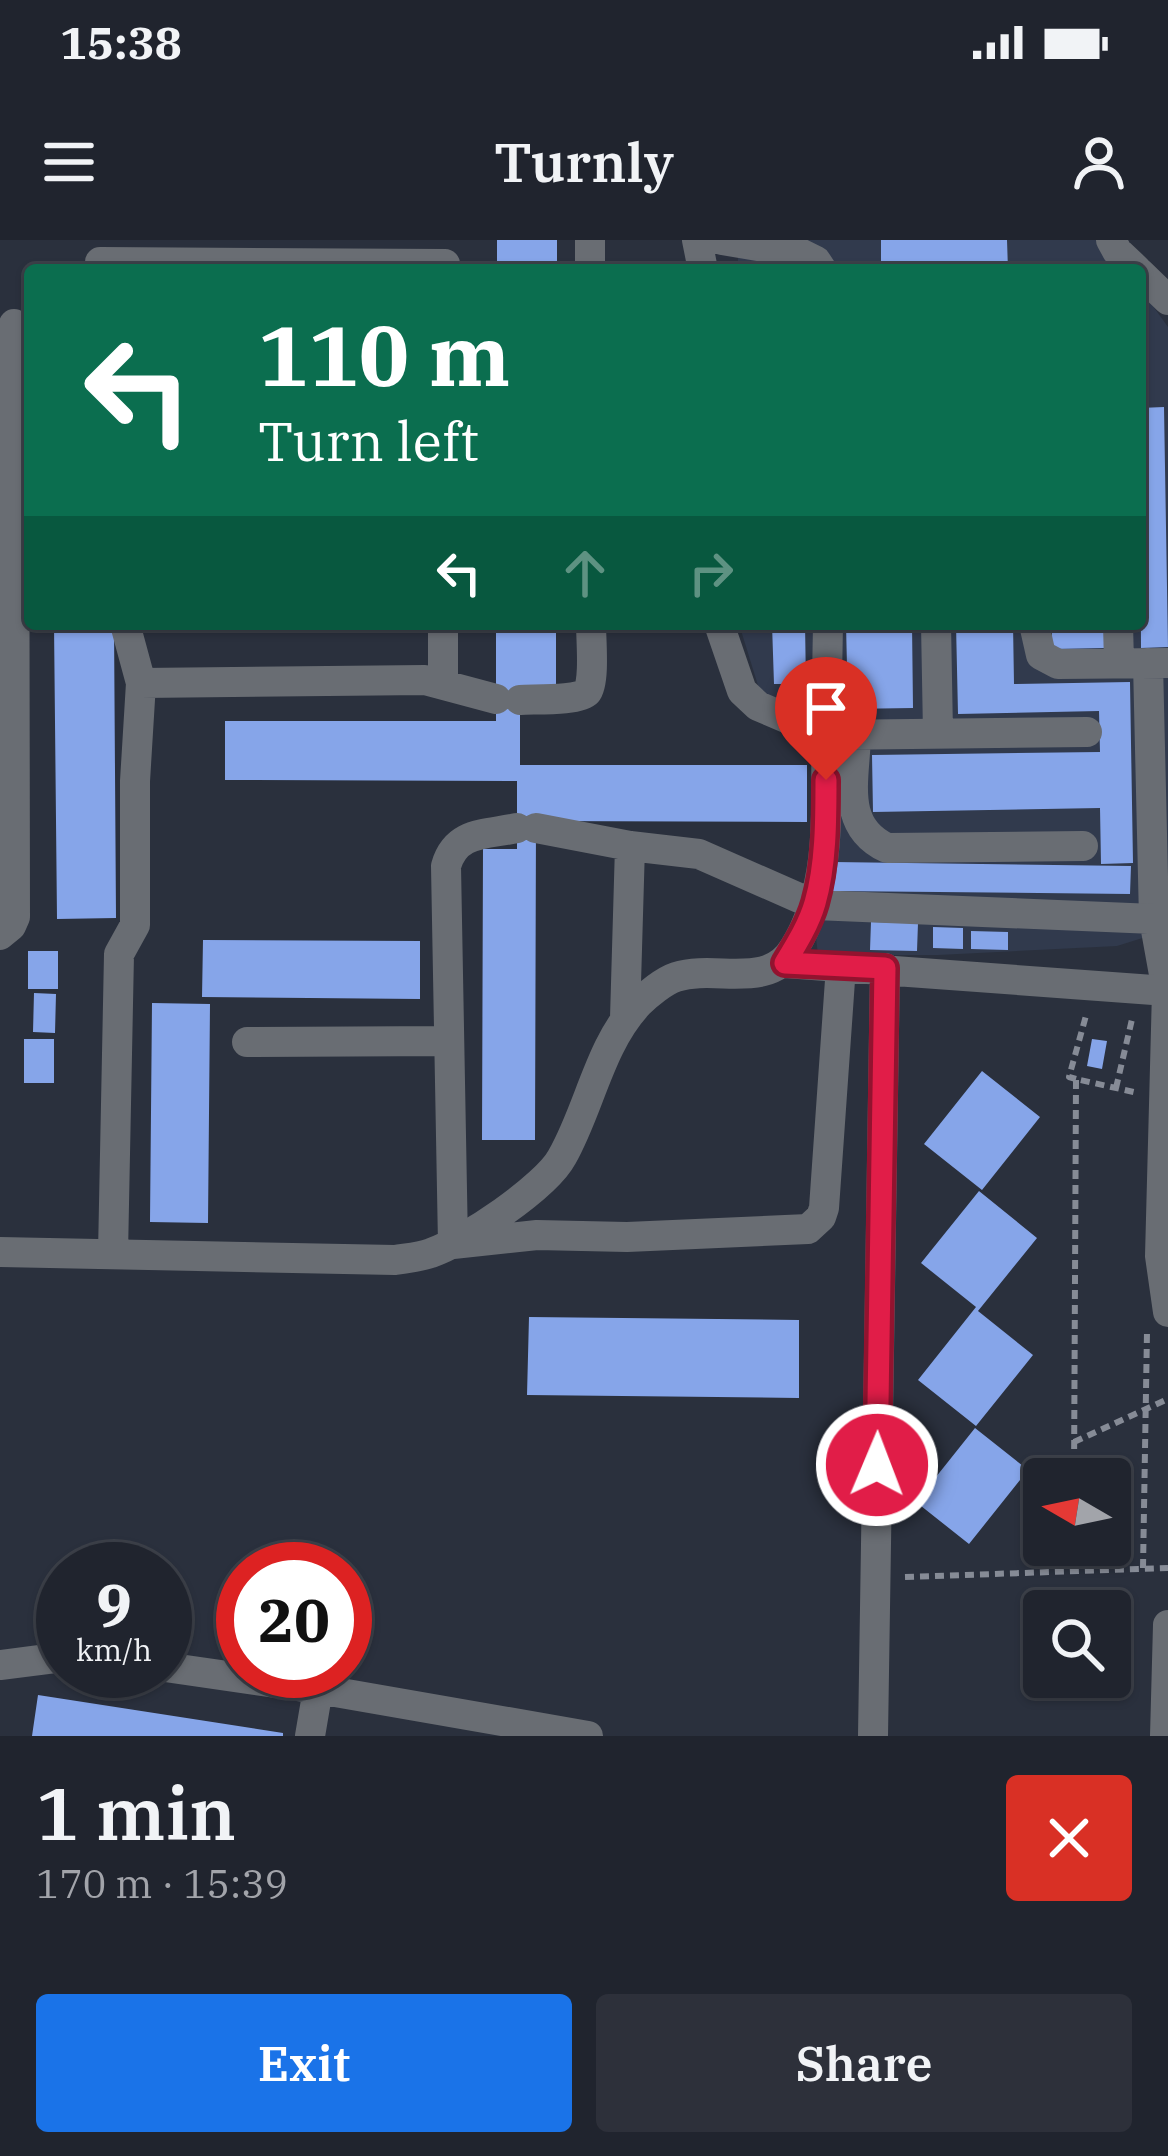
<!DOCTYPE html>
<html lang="en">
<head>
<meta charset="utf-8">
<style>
  body { margin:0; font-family:"IBM Plex Serif",serif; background:#2d303a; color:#f1f3f6; height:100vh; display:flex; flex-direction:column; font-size:45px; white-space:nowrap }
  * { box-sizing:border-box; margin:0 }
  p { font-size:39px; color:#a2a4aa }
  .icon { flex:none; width:66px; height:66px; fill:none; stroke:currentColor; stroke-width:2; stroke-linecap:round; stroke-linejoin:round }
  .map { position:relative; height:1496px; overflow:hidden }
  .side { display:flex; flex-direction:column; background:#20242e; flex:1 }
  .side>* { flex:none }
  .top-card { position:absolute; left:24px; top:24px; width:1122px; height:366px; border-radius:12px; box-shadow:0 3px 9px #0004,0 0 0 3px #3d414a; background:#0b6e4f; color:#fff; overflow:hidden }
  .needle { width:78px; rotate:279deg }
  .buttons { position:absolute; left:1023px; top:1218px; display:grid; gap:24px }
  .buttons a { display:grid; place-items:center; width:108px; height:108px; border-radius:12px; background:#20242e; box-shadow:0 3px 9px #0004,0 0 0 3px #3d414a; font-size:60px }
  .speed { position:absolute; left:36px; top:1302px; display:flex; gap:24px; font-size:60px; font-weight:700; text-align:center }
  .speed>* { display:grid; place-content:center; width:156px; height:156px; border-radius:50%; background:#20242e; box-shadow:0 3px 9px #0004,0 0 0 3px #3d414a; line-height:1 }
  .speed small { font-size:30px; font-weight:400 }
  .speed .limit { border:18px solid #d22; background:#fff; color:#111 }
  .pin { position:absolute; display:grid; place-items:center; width:102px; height:102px; color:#fff; margin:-123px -51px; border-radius:50% 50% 50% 0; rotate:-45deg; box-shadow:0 0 12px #0007 }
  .pin .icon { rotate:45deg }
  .me { position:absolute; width:132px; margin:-66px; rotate:1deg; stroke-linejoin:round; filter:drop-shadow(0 0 9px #0008) }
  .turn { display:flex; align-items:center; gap:42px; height:252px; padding:0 36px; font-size:54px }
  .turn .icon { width:156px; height:156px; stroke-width:2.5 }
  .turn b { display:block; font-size:84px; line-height:102px }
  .lanes { display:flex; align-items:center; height:114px; padding:0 36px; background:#0003; justify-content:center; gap:60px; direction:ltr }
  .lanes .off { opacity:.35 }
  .round { display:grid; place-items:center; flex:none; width:126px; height:126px; border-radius:12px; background:#2d303a }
  .head { display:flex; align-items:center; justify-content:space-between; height:204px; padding:0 36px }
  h1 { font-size:72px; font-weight:600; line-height:90px }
  .button { display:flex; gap:24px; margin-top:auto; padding:24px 36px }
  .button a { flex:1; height:138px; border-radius:12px; background:#1a73e8; color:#fff; font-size:48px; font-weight:600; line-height:138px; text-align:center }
  .button a+a { background:#2d303a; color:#f1f3f6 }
  .status { display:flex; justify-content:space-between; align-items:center; height:84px; padding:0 60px; background:#20242e; direction:ltr }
  .status svg { height:33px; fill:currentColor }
  header { display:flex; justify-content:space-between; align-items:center; height:156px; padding:0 36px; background:#20242e; font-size:54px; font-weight:600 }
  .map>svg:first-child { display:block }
  .built { fill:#313a4d }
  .building { fill:#86a5e9 }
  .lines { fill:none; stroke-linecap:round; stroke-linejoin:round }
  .path { stroke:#868b96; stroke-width:6; stroke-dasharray:9 6; stroke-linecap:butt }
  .minor { stroke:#696d73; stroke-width:30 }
  .route-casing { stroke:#92132f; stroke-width:30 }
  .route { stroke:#e11d48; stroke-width:21 }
</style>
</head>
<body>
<div class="status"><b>15:38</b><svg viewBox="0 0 49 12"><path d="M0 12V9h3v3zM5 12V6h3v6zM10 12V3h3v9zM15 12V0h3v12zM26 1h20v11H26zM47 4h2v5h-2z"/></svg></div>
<header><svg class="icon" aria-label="menu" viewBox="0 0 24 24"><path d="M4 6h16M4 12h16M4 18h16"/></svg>Turnly<svg class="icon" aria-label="person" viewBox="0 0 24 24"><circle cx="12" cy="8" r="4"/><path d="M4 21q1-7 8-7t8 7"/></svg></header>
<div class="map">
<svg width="1168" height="1496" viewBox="0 0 1168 1496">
  <rect width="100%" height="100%" fill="#2a303d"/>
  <path class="built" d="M738 0H1097L1124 30H738Z
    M1140 48 1168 87V690L1117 706 938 715H818L809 636 814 480 761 455 739 384H1140Z"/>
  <path class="building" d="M497 0H557V30H497Z
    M881 0H1007L1008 30H881Z
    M1164 167 1168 407 1141 408 1140 168Z
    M54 384H114L116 678 57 679Z
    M496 384H556V448H520V525H807V582L536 581 535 900H482L483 609H517V541L225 540V481H496Z
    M772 384H805L806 444H774Z
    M846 384H912L913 468 848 469Z
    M956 384H1013L1014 444 1130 442 1133 623 1101 624 1100 568 873 572 872 515 1100 512 1099 471 958 474Z
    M1052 384H1106L1107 408 1052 409Z
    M833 622 1131 626 1130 654 832 651Z
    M871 682 918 683 917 711 870 710Z
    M933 687 963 688V709L933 708Z
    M971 691 1008 692V710L971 709Z
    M203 700 420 701V759L202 757Z
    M28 711H58V749H28Z
    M34 753 56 754 55 793 33 792Z
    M152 763 210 764 208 983 150 982Z
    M24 799H54V843H24Z
    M1092 799 1107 801 1102 829 1087 826Z
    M982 831 1040 877 982 950 924 904Z
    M979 951 1037 998 978 1071 1033 1115 976 1186 918 1140 976 1067 921 1023Z
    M529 1077 799 1080V1158L527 1155Z
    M975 1188 1028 1230 969 1304 916 1262Z
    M38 1455 283 1493V1496H32Z"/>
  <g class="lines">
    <path class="path" d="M1076 839 1069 837 1087 772
      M1116 848 1133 775
      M1074 1202 1168 1159
      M1074 1239 1076 839 1138 853
      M1143 1328 1147 1092
      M1074 1331V1305
      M905 1337 1168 1328"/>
    <path class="minor" d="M590 0V30
      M697 0 703 30
      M722 0 800 13 816 21 822 30
      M1111 0 1117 11 1137 30
      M100 30V22L445 24
      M1140 33 1168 60
      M828 384 826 495 1087 492
      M936 384 938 493
      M1034 384 1041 415 1058 424 1168 423
      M1118 384 1119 423
      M141 443 425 440 496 459
      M443 445V384
      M520 460C534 459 579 461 587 452 595 443 591 398 591 384
      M856 495C855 539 840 586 887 608L1083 606
      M517 588C485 595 456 591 446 626L453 1004 537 995 627 997 808 989 821 977 824 968 841 726
      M536 588 630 606 699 614 815 665 1154 679 1148 423
      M1168 677 1154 679 1167 751 1160 1016 1168 1072
      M0 695 11 686 15 677 14 84
      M785 723 1167 751
      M625 778 630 606
      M247 802 449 801
      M0 1012 395 1020C407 1018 420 1017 431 1013 464 1002 546 947 562 917 590 868 599 805 639 763 648 754 664 741 676 737 717 724 768 751 794 708 833 646 826 565 826 495L758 466 742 451 719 384
      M113 1014 119 714 135 685V541L141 443 125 384
      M0 1425 63 1417
      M165 1427 318 1449 588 1496
      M310 1496 318 1449
      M873 1496 885 728
      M1165 1496 1168 1385"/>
  </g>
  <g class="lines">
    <g class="route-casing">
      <path id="route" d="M826 540C826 580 826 625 815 663 809 684 796 705 785 723L885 728 877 1225"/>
    </g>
    <use href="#route" class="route"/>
  </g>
</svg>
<div class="buttons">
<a><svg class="needle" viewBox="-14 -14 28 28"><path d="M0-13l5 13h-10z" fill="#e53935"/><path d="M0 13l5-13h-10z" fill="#a2a4aa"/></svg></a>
<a><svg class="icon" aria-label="search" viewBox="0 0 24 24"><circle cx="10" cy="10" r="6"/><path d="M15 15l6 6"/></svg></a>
</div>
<div class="speed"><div>9<small>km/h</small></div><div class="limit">20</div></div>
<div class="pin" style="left:826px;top:540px;background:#d93025"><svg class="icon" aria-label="arrive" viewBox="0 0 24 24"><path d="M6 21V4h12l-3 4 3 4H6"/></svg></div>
<svg class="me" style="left:877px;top:1225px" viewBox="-20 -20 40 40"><circle r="17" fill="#e11d48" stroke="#fff" stroke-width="3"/><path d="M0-11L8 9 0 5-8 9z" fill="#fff"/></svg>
<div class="top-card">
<div class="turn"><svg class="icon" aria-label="left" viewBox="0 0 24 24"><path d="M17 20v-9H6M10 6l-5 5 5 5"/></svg><div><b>110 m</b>Turn left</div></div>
<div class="lanes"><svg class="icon" aria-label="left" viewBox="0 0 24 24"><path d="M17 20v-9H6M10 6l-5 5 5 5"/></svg><svg class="icon off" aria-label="ahead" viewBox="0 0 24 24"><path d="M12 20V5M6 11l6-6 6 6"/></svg><svg class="icon off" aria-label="right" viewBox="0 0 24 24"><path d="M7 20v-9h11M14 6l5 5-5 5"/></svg></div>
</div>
</div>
<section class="side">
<div class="head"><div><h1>1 min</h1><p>170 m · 15:39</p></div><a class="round" style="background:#d93025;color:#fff"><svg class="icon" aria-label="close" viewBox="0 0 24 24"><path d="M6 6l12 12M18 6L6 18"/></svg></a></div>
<div class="button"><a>Exit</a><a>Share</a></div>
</section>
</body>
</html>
